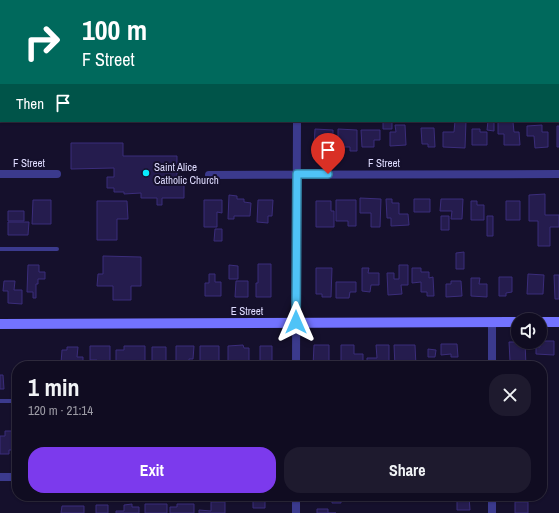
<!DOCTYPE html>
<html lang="en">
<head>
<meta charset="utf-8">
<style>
  body { margin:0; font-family:"Archivo Narrow",sans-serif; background:#1e1a2e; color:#f1f3f6; height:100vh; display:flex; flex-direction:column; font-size:15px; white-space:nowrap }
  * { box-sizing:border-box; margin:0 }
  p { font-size:13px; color:#9c9ba5 }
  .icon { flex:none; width:22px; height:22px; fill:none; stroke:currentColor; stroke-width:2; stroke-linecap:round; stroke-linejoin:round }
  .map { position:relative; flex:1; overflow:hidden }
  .drawer { position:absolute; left:12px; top:361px; width:535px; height:140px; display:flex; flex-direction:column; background:#100c21; border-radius:16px; box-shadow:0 1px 3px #0004,0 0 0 1px #302c3f }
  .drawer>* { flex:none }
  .banner { position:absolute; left:0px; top:0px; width:559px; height:122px; box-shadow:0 1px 3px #0004,0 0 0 1px #302c3f; background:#00695c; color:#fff; overflow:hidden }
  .tools { position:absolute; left:511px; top:313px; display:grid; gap:8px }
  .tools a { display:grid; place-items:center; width:36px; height:36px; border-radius:50%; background:#100c21; box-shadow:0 1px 3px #0004,0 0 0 1px #302c3f; font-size:20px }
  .pin { position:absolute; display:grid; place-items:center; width:34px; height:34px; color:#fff; margin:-41px -17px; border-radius:50% 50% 50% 0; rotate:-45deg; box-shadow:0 0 4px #0007 }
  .pin .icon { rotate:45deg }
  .me { position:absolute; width:44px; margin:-22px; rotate:0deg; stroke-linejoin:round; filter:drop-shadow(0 0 3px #0008) }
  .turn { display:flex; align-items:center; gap:14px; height:84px; padding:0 16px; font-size:18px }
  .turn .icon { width:52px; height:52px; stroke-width:2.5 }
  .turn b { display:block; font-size:28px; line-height:34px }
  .then { display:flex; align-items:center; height:38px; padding:0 16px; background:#0003; gap:8px; font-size:15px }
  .round { display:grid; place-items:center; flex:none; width:42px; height:42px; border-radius:16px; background:#1e1a2e }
  .head { display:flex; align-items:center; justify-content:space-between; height:68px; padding:0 16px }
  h1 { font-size:24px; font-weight:700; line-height:30px }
  .primary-button { display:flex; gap:8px; margin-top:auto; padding:8px 16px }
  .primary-button a { flex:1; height:46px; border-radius:16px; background:#7c3aed; color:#fff; font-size:16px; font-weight:700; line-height:46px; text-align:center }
  .primary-button a+a { background:#1e1a2e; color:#f1f3f6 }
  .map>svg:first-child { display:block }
  .building { fill:#251c4e; stroke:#3b2d7b }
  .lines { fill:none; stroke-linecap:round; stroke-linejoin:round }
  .lane { stroke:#3b3a8d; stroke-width:4 }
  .street { stroke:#3b3a8d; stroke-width:8 }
  .secondary { stroke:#7373ff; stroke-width:10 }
  .route-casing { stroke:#337fa1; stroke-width:10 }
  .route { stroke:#4fc3f7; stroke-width:7 }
  .poi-dot { fill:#08ecff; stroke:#15102c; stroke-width:1.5 }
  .labels { text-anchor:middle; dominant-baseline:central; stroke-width:4; stroke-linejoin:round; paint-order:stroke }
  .street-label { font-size:11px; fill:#dfdcff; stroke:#15102c }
  .poi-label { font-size:11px; fill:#dfdcff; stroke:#15102c; text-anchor:start }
</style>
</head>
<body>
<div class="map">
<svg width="559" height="513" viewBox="0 0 559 513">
  <rect width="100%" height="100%" fill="#15102c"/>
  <path class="building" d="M0 39H1V78H0Z
    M383 121H392V129H383Z
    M455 121H466L465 148 443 147V132H454Z
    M488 121H494V131L487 130Z
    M498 122H513L514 132H519L520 145H504V134H498Z
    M395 125H405L406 145 390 146V132H396Z
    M542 125V132H548V147L535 148 534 136H527V126Z
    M557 126H559V147H557Z
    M421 128H434L435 147H428V144H422Z
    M315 129 333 130V147H314Z
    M338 129 357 130V151H350V147H338Z
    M472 129H480V132H487V145H472Z
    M361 130H380V140H374V147H362Z
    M71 143H123V156H177V176H184V198H162V205H157V198H141V193L124 194V192H114V188H107V177H114V168L71 169Z
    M545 194V215H559V227H550V246H538V221H529V195Z
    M229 195 237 196V199H244V202L251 203 250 216H234V219H228Z
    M360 198 381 199 380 227H371V213H360Z
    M386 199H392V203H399V214H408L409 225 391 226V218H387Z
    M414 199H430V212H414Z
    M441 199H463L462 219H451L452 211H440Z
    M33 200H51V224H32Z
    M204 200H222V213L217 212V227H204Z
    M258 200H273L272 216H268V223L257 222Z
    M336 200H356V226H348V221H336Z
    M97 201H127L128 219H117V240H97Z
    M316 201H331V211H334V227H316Z
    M471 201H477V205H484V220H471Z
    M506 201H520V220H506Z
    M8 211H24V221H8Z
    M441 216H449V230H441Z
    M487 216H493V236H487Z
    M8 222H29L28 235H8Z
    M215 229H222V241H214Z
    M464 252V269H456V253Z
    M103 256 141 257V286H131V300H113V286H97L98 274H103Z
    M258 264H271V297H256V283H258Z
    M28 265H39V272H45V279H38V284H36V298H33V292H27Z
    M229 265 238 266V279H229Z
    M399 265H408V285H401L402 294 388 295 387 273H394V279H399Z
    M316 268H332L331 297H322V294H316Z
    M362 268H369L368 273H379V285H371L370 292 362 291Z
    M412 268H421V272H429V278L433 277 434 296H427V292H421V282L412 283Z
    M209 274H215V282H221V296H205V283H209Z
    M528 274 544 275 543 294H527Z
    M554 275H559V299H555Z
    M499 277H512V292L506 293V296H499Z
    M471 278H480L479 284H487V297L471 296Z
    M4 281H15L14 290H22V304L8 303V291H3Z
    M236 281H248V297H235Z
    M451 281H461L462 296 446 297V284H451Z
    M336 282H356V292H350L349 298H336Z
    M540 341H554V355L536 354V347H540Z
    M509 342H525L526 366H517L516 361H510Z
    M441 344H457L458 357H451V354L441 355Z
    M243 345 244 348H249V366H228V346Z
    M314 345H329V366H313Z
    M341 345H354V354H363V366H341Z
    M376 345H389V366H367V358H377Z
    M394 345H415L416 366H395Z
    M90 346H110V366H97V360H90Z
    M124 346H145V362H140V366H120V364H116V350H124Z
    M176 346H194L193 359H189V365H176Z
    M200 346H219V366H197V364H200Z
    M260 346H272V366H260Z
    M67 347H78L77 357H83V366H73V364L61 363 62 350H67Z
    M152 347H166V362L152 363Z
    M428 349 436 350 435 357H428Z
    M0 375H3L4 389H0Z
    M13 376H17V389H13Z
    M542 413H547V422H542Z
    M5 431H17V450H9V454H0V436H5Z
    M542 473H547L546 482H543V488Z
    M253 496H267H265V508H253Z
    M457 496H469L470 510H457Z
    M332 497H341V503H332Z
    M211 502H225V513H199V510L211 511Z
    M515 502H528V513H515Z
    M132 504V507H139V513H116V511H124V505Z
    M145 504H167V513H145Z
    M177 504H194V513H170V507H177Z
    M96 505H108V513H96Z
    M62 506H84V513H61Z
    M317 509H328V513H336H317Z"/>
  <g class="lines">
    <path class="lane" d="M297 1V0
      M0 44H1
      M0 249H57
      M0 401H17"/>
    <path class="street" d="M0 174H57
      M209 175 559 174
      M492 322V366
      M296 366 297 121
      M0 477H17
      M296 513V496
      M492 513V496"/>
    <path class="secondary" d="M0 2H1
      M558 22H559
      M540 322H559
      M0 324 518 322"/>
  </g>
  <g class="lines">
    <g class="route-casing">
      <path id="route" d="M296 322 297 174H328"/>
    </g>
    <use href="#route" class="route"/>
  </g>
  <circle class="poi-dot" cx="146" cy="173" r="4"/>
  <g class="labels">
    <g class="street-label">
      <text x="29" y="163">F Street</text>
      <text x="384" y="163">F Street</text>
      <text x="247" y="311">E Street</text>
    </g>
    <g class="poi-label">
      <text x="154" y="167">Saint Alice<tspan x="154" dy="13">Catholic Church</tspan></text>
    </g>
  </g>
</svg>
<div class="tools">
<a><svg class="icon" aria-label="sound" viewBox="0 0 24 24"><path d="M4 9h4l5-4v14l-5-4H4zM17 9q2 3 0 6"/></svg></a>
</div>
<div class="pin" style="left:328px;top:174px;background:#d93025"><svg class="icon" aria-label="arrive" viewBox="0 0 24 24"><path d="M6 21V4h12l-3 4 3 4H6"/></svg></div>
<svg class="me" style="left:296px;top:322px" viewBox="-20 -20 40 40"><path d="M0-17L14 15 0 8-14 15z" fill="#4fc3f7" stroke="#fff" stroke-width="4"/></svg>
<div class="banner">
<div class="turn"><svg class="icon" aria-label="right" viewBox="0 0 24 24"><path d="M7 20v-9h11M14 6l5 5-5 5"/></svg><div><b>100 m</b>F Street</div></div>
<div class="then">Then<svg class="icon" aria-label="arrive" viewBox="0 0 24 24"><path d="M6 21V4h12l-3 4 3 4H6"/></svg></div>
</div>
<section class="drawer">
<div class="head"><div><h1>1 min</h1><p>120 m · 21:14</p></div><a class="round"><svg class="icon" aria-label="close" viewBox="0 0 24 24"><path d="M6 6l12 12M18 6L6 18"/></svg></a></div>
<div class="primary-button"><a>Exit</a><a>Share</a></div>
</section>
</div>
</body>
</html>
